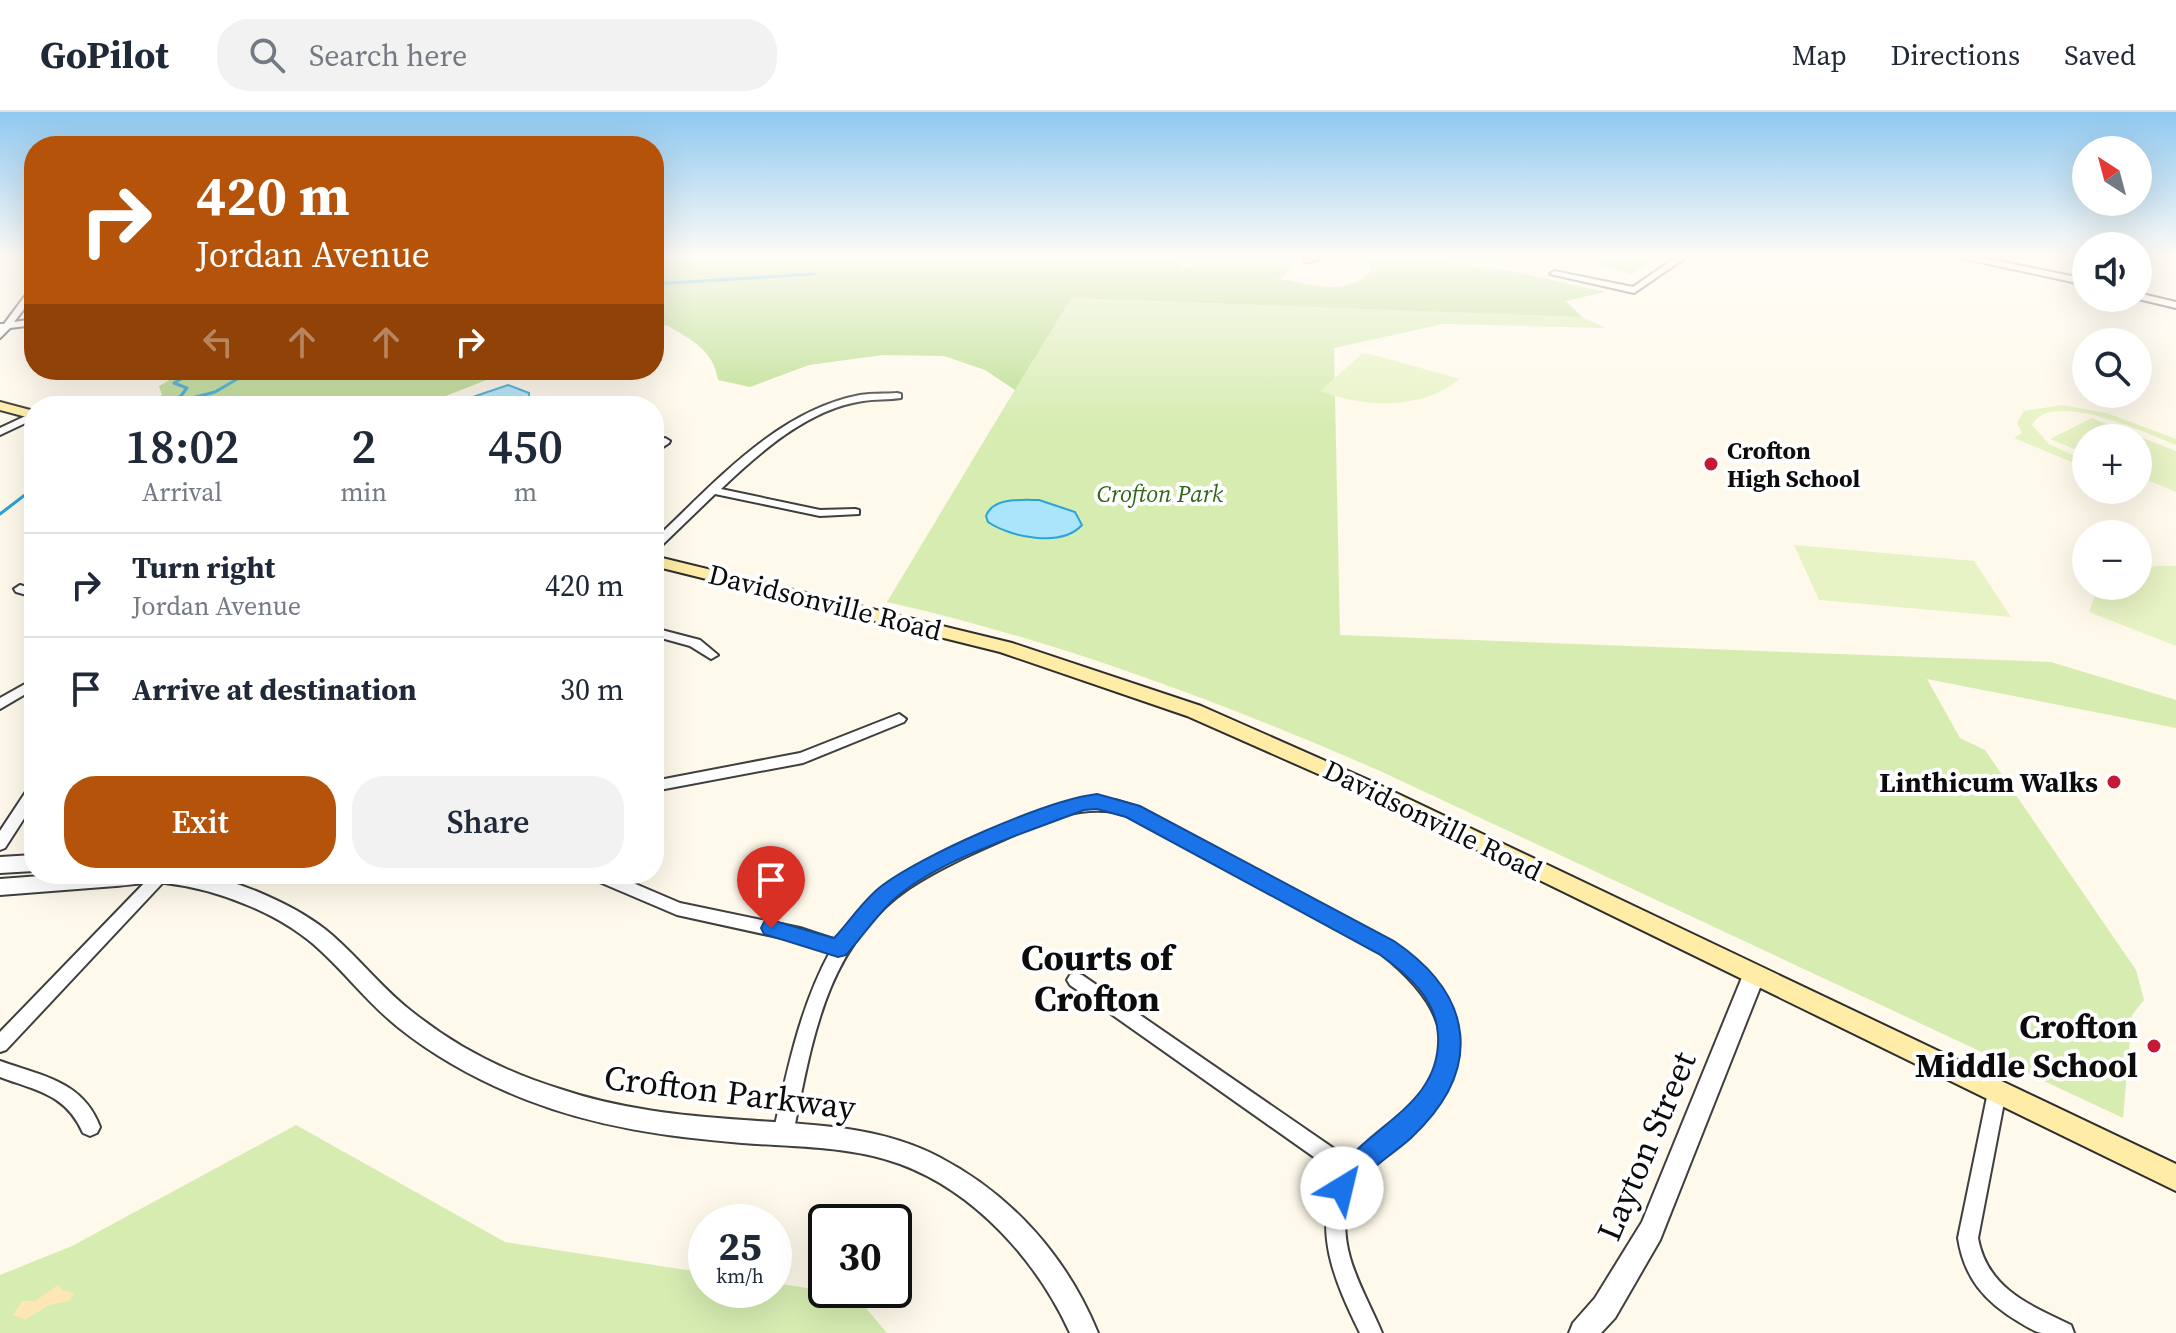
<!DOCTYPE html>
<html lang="en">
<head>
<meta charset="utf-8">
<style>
  body { margin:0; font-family:"Source Serif 4",serif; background:#f2f2f3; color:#1f2937; height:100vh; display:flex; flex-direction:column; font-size:30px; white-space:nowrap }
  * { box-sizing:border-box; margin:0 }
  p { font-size:26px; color:#747a83 }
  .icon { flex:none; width:44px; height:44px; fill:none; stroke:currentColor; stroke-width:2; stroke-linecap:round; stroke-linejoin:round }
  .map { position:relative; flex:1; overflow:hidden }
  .details { position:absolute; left:24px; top:284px; width:640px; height:488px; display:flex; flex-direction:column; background:#fff; border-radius:32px; box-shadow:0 8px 32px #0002 }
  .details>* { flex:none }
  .guide { position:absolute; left:24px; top:24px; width:640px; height:244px; border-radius:32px; box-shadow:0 8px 32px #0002; background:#b45309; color:#fff; overflow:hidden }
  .needle { width:52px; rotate:324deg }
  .fabs { position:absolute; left:2072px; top:24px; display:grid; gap:16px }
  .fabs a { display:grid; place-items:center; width:80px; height:80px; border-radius:50%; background:#fff; box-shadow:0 8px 32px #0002; font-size:40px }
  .speed { position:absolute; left:688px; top:1092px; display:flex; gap:16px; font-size:40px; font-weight:700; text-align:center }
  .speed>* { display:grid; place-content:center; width:104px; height:104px; border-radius:50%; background:#fff; box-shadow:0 8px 32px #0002; line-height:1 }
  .speed small { font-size:20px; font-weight:400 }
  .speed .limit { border:4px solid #111; border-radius:12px; background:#fff; color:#111 }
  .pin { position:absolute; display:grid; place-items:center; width:68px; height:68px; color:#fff; margin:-82px -34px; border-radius:50% 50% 50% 0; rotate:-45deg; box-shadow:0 0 8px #0007 }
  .pin .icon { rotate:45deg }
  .me { position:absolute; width:88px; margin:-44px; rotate:36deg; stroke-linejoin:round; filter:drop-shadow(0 0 6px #0008) }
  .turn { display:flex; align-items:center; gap:28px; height:168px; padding:0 40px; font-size:36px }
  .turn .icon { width:104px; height:104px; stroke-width:2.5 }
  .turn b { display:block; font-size:56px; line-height:68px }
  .lanes { display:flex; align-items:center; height:76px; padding:0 40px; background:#0003; justify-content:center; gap:40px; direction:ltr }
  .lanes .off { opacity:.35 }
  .eta { display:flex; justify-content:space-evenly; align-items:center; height:136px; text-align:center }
  .eta b { font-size:48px; font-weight:600; line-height:56px }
  .button { display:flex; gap:16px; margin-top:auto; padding:16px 40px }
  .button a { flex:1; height:92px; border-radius:32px; background:#b45309; color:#fff; font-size:32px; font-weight:600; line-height:92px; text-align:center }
  .button a+a { background:#f2f2f3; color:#1f2937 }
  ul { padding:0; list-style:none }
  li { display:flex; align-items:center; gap:24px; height:104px; padding:0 40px; border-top:2px solid #e0e1e3 }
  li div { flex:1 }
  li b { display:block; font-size:30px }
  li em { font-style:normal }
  header { display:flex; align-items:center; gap:48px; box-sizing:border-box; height:112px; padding:0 40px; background:#fff; border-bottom:2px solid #e0e1e3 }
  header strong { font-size:38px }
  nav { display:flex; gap:44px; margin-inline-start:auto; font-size:28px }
  .search { width:560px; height:72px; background:#f2f2f3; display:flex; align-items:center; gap:20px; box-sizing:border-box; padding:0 28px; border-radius:32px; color:#747a83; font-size:30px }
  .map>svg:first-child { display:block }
  .green { fill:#d6ecb1 }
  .forest { fill:#bbde8f }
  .sand { fill:#ffe7b3 }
  .pitch { fill:#e7f3c4 }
  .water { fill:#abe5fb; stroke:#2ca4d8; stroke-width:2 }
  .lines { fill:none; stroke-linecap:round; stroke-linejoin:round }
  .stream { stroke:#2ca4d8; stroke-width:3 }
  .minor-casing { stroke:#3f3f3f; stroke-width:4 }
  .tertiary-casing { stroke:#3f3f3f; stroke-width:4 }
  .secondary-casing { stroke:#2e2e2e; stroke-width:4 }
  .minor { fill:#fff; fill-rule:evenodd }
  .tertiary { fill:#fff; fill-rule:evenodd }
  .secondary { fill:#ffeca6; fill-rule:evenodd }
  .route { fill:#1a73e8; stroke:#114b97; stroke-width:2 }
  .poi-dot { fill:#c61933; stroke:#fff; stroke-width:3 }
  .labels { text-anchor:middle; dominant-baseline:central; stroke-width:8; stroke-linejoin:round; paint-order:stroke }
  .far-poi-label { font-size:24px; font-weight:bold; fill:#0c0c0c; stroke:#fff; text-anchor:start }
  .far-park-label { font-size:24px; font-style:italic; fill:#306818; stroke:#fff }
  .street-label { font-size:28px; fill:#0c0c0c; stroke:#fff }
  .poi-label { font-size:28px; font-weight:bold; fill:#0c0c0c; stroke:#fff; text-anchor:end }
  .near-poi-label { font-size:34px; font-weight:bold; fill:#0c0c0c; stroke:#fff; text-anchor:end }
  .near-street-label { font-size:34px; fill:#0c0c0c; stroke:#fff }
  .near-neighbourhood-label { font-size:36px; font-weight:bold; fill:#0c0c0c; stroke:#fff }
</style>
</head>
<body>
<header>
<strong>GoPilot</strong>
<div class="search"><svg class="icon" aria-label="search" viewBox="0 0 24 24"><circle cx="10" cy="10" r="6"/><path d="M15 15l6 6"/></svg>Search here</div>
<nav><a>Map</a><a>Directions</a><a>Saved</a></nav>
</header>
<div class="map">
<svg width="2176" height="1221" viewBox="0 0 2176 1221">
  <rect width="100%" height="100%" fill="#fff9eb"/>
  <path class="green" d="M1070 186 1582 205 1606 216 1443 212 1334 236 1340 523 2051 550 2176 588V616L1927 567 1960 626 1985 638 2136 858 2144 888 2132 903 2123 1006 1380 659C1219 589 1059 529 887 490Z
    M296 1013 505 1130 706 1161V1178H774V1171L855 1183 887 1221H0V1163L72 1134Z"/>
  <path class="forest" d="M654 144H1176L1181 155 1263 150 1293 156 1279 167C1311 172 1350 186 1372 157L1365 144H1436L1439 149 1516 160 1605 180 1566 189 1582 205 1071 186 1015 278 985 258 944 244 883 243 809 253 750 275 718 268C713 237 692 229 667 213L654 217Z
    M1568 144H1646L1654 147 1632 162Z
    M187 258H512L438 287 439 294H142L162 283 159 274Z"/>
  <path class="sand" d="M58 1173 63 1178 74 1181 69 1189 49 1193 25 1208 13 1203 22 1189H35Z"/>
  <path class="pitch" d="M1362 242H1370L1460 267C1422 298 1365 296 1320 279Z
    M2062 293 2107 301 2176 327V333C2148 322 2051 276 2032 313L2049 332 2086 349V356L2014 326 2022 321 2017 311 2024 299Z
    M2092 306 2176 339V380L2138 364V326H2086V342L2050 327Z
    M1794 433 1974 449 2011 505 1819 488Z
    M2156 454H2176V534L2089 500 2095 483 2102 474H2138V458Z"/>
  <path class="water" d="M508 273 529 281V285L514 294 449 293Z
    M1039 388 1075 400 1082 413C1061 436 1010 425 988 410L986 404C993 385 1021 388 1039 388Z"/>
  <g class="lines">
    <path class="stream" d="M654 172 814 162
      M180 285 187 276 174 271 197 258
      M161 294 215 280 239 266 269 258
      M0 402 34 376"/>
    <g class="minor-casing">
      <path id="minor" d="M1311 144H1323L1311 150H1305V146Z
        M1678 144H1688L1634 181 1550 162 1554 159 1633 175Z
        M34 175V184L14 210 34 207V213L10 216 0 226V212H4L31 176Z
        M897 281 901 282V286C888 288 875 287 863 289 808 297 760 340 721 377L820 398 855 397 859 398V402L820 404 715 382 658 437 654 438V428C714 372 776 299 860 283 872 281 885 282 897 281Z
        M34 300V307L0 323V316Z
        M665 326 670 329 669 331 654 341V333Z
        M20 473 34 477V485L16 480 14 477Z
        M654 516 700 528 718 543 711 547 690 534 654 524Z
        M34 567V577L0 597V586Z
        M899 602 906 607 904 610 803 651 654 679V669L800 641Z
        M34 674V691L5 736 0 738V719L29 675Z
        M1082 687 1115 688 1138 695 1392 831C1408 844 1425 856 1436 873 1475 927 1455 981 1410 1023 1384 1046 1354 1057 1347 1094 1338 1141 1365 1180 1382 1221H1360C1335 1170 1311 1117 1338 1062L1070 873 1067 868 1070 863 1076 861 1082 863 1349 1047C1364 1032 1383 1023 1398 1009 1466 944 1447 894 1380 841L1128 703C1082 690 1042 709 1001 729 969 743 938 757 909 776 825 833 812 930 793 1022L790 1028 783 1031 776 1028 773 1022C787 960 799 897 830 840L800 830 677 803 590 766 588 762H612L680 791 800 816 836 828C879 772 927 749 990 720 1020 707 1050 693 1082 687Z
        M153 762 170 763 6 938 0 940V920Z
        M0 949C42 964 83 969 100 1015L97 1021 90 1024 83 1021C66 982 37 979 0 965Z
        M1997 972 2004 974 2006 980 1978 1126C1987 1176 2029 1193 2071 1213L2074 1221C2064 1221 2052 1221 2042 1221 2034 1220 2026 1214 2019 1210 1985 1190 1964 1166 1958 1126L1988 980 1990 974Z"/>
    </g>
    <g class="tertiary-casing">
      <path id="tertiary" d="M1952 144H1973L2086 167V173Z
        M2138 181 2176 190V196L2134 186H2138Z
        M34 743V759L0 761V745Z
        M67 762C108 762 155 757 195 762 237 767 300 795 332 823 361 848 384 879 415 902 458 936 508 961 560 977 619 997 682 1004 744 1008 811 1013 878 1013 939 1045 1012 1083 1067 1145 1098 1221H1070C1037 1149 976 1080 900 1052 850 1034 795 1035 742 1031 669 1025 596 1015 527 988 481 970 438 947 399 916 370 893 348 864 321 839 282 802 218 777 165 771 150 769 132 773 116 774 77 777 39 780 0 783V767Z
        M1754 854 1762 856 1765 863 1660 1128 1615 1206 1601 1221H1569L1573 1211 1595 1186 1642 1110 1743 863 1746 856Z"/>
    </g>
    <g class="secondary-casing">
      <path id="secondary" d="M0 290 34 299V307L0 298Z
        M654 444 1012 531 1201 594 1373 670 2176 1052V1079L1359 680 1187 604 1000 540 654 454Z"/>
    </g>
    <use href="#minor" class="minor"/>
    <use href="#tertiary" class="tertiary"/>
    <use href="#secondary" class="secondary"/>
  </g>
  <linearGradient id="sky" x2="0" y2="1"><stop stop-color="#8fc8f0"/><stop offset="0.46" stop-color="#fffcf6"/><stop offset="1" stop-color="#fffcf6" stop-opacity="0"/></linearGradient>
  <rect width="2176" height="315" fill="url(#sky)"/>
  <path class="route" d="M1097 682 1140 694 1394 829C1475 884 1484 958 1411 1026 1390 1045 1364 1058 1351 1084L1342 1088 1333 1084 1329 1076C1355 1015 1442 1000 1438 923 1437 887 1406 861 1379 842L1126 705 1097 697 1084 698C1026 721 934 748 890 791 874 807 861 826 846 843L838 845 764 822 761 816 764 810 771 808 834 826C849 810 862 790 879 776 919 744 1047 688 1097 682Z"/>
  <g class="poi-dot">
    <circle cx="1711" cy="352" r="8"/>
    <circle cx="2114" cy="670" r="8"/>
    <circle cx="2154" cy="934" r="8"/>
  </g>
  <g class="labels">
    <g class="far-poi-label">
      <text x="1727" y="338">Crofton<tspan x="1727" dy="28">High School</tspan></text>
    </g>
    <g class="far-park-label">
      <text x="1160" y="381">Crofton Park</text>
    </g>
    <g class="street-label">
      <text transform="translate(825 490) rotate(14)">Davidsonville Road</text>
      <text transform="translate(1433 708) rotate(26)">Davidsonville Road</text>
    </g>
    <g class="poi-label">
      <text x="2098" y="670">Linthicum Walks</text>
    </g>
    <g class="near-poi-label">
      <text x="2138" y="914">Crofton<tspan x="2138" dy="39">Middle School</tspan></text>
    </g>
    <g class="near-street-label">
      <text transform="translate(730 980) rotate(7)">Crofton Parkway</text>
      <text transform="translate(1646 1034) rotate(-67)">Layton Street</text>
    </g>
    <g class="near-neighbourhood-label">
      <text x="1097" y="845">Courts of<tspan x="1097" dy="41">Crofton</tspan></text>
    </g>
  </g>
</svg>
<div class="fabs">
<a><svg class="needle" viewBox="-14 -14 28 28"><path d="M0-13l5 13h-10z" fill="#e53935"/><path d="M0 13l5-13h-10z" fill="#747a83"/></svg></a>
<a><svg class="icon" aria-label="sound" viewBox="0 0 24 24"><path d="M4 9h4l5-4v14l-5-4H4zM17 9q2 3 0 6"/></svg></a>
<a><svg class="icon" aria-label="search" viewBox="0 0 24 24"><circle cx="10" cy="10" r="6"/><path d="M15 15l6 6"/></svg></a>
<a>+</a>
<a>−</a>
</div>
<div class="speed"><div>25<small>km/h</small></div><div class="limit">30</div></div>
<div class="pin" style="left:771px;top:816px;background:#d93025"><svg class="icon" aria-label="arrive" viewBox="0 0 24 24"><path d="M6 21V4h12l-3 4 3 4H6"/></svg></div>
<svg class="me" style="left:1342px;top:1076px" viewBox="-20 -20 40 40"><circle r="19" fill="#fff"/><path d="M0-13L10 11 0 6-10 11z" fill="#1a73e8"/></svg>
<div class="guide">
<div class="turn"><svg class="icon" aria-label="right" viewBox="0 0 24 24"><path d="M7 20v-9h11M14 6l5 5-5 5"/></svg><div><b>420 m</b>Jordan Avenue</div></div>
<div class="lanes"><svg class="icon off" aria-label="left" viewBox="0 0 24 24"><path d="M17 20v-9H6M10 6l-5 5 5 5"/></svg><svg class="icon off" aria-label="ahead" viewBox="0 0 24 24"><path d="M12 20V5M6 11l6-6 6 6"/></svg><svg class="icon off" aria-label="ahead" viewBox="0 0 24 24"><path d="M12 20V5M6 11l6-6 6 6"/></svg><svg class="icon" aria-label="right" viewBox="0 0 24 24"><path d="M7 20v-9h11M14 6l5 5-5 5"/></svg></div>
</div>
<section class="details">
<div class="eta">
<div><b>18:02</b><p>Arrival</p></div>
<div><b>2</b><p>min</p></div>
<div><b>450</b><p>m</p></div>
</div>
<ul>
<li><svg class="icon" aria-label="right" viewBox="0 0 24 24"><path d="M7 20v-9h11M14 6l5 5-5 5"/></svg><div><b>Turn right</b><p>Jordan Avenue</p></div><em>420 m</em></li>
<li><svg class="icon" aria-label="arrive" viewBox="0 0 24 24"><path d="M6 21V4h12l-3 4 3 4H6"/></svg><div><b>Arrive at destination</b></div><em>30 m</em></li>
</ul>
<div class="button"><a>Exit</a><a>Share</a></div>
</section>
</div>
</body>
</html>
